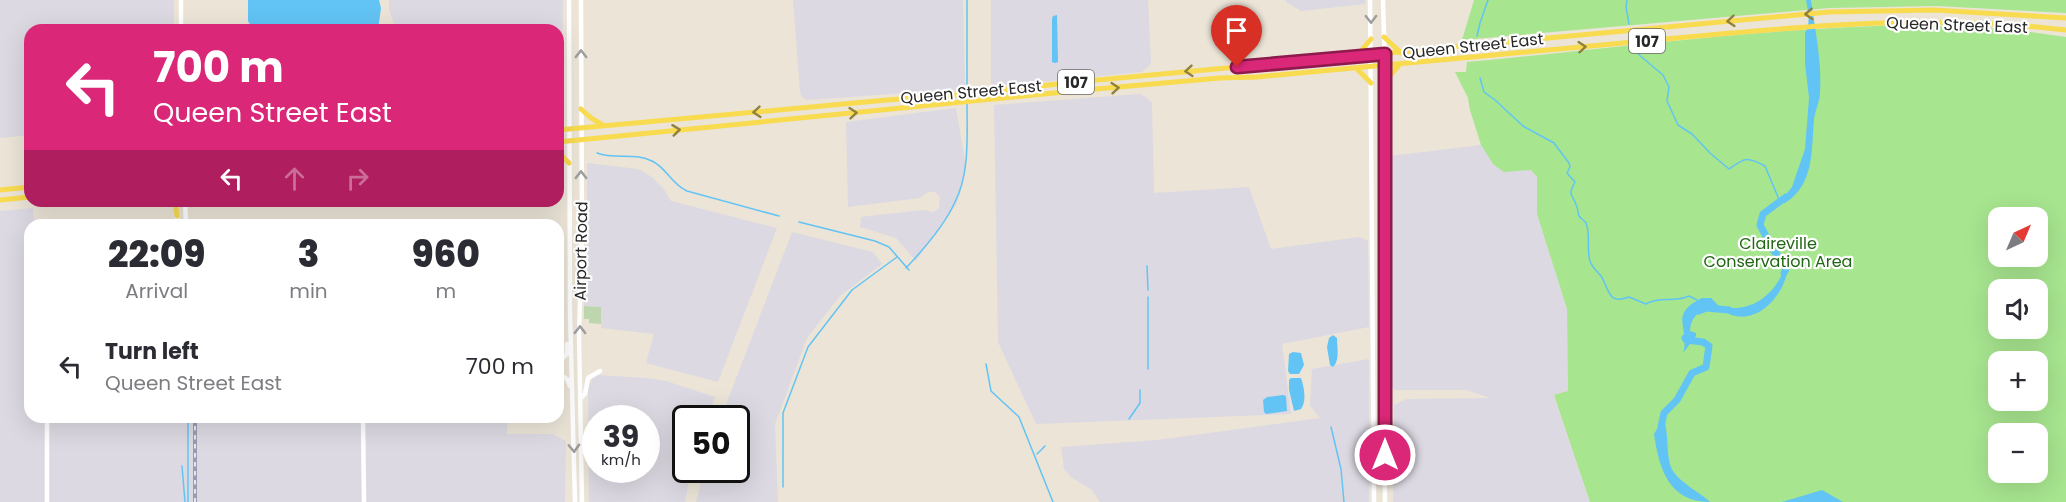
<!DOCTYPE html>
<html lang="en">
<head>
<meta charset="utf-8">
<style>
  body { margin:0; font-family:Poppins,sans-serif; background:#f2f2f3; color:#2b2b33; height:100vh; display:flex; flex-direction:column; font-size:22px; white-space:nowrap }
  * { box-sizing:border-box; margin:0 }
  p { font-size:20px; color:#7c7c81 }
  .icon { flex:none; width:33px; height:33px; fill:none; stroke:currentColor; stroke-width:2; stroke-linecap:round; stroke-linejoin:round }
  .map { position:relative; flex:1; overflow:hidden }
  .drawer { position:absolute; left:24px; top:219px; width:540px; height:204px; display:flex; flex-direction:column; background:#fff; border-radius:18px; box-shadow:0 6px 24px #0002 }
  .drawer>* { flex:none }
  .hud { position:absolute; left:24px; top:24px; width:540px; height:183px; border-radius:18px; box-shadow:0 6px 24px #0002; background:#db2777; color:#fff; overflow:hidden }
  .needle { width:39px; rotate:44deg }
  .controls { position:absolute; left:1988px; top:207px; display:grid; gap:12px }
  .controls a { display:grid; place-items:center; width:60px; height:60px; border-radius:12px; background:#fff; box-shadow:0 6px 24px #0002; font-size:30px }
  .speed { position:absolute; left:582px; top:405px; display:flex; gap:12px; font-size:30px; font-weight:700; text-align:center }
  .speed>* { display:grid; place-content:center; width:78px; height:78px; border-radius:50%; background:#fff; box-shadow:0 6px 24px #0002; line-height:1 }
  .speed small { font-size:15px; font-weight:400 }
  .speed .limit { border:3px solid #111; border-radius:9px; background:#fff; color:#111 }
  .pin { position:absolute; display:grid; place-items:center; width:51px; height:51px; color:#fff; margin:-62px -26px; border-radius:50% 50% 50% 0; rotate:-45deg; box-shadow:0 0 6px #0007 }
  .pin .icon { rotate:45deg }
  .me { position:absolute; width:66px; margin:-33px; rotate:0deg; stroke-linejoin:round; filter:drop-shadow(0 0 4px #0008) }
  .turn { display:flex; align-items:center; gap:21px; height:126px; padding:0 30px; font-size:27px }
  .turn .icon { width:78px; height:78px; stroke-width:2.5 }
  .turn b { display:block; font-size:42px; line-height:51px }
  .lanes { display:flex; align-items:center; height:57px; padding:0 30px; background:#0003; justify-content:center; gap:30px; direction:ltr }
  .lanes .off { opacity:.35 }
  .eta { display:flex; justify-content:space-evenly; align-items:center; height:102px; text-align:center }
  .eta b { font-size:36px; font-weight:800; line-height:42px }
  ul { padding:0; list-style:none }
  li { display:flex; align-items:center; gap:18px; height:90px; padding:0 30px }
  li div { flex:1 }
  li b { display:block; font-size:22px }
  li em { font-style:normal }
  .map>svg:first-child { display:block }
  .industrial { fill:#dcd9e2; fill-rule:evenodd }
  .green { fill:#a7e58f; fill-rule:evenodd }
  .cemetery { fill:#bed6ad }
  .water { fill:#62c4f4 }
  .lines { fill:none; stroke-linecap:round; stroke-linejoin:round }
  .stream { stroke:#62c4f4; stroke-width:1.5 }
  .river { stroke:#62c4f4; stroke-width:7 }
  .secondary { stroke:#fff; stroke-width:4.5 }
  .primary { stroke:#f8db4f; stroke-width:5 }
  .rail-casing { stroke:#9a9cb3; stroke-width:4 }
  .rail { stroke:#fff; stroke-width:1.5; stroke-dasharray:4.5; stroke-linecap:butt }
  .oneway { stroke:#90813b }
  .oneway2 { stroke:#9e9e9e }
  .route-casing { stroke:#8e194d; stroke-width:15 }
  .route { stroke:#db2777; stroke-width:10 }
  .labels { text-anchor:middle; dominant-baseline:central; stroke-width:4.5; stroke-linejoin:round; paint-order:stroke }
  .shield { fill:#fff; stroke:#686868; stroke-width:1.5 }
  .shield-label { font-size:15px; font-weight:bold; fill:#272727 }
  .street-label { font-size:16px; fill:#272727; stroke:#fff }
  .park-label { font-size:16px; fill:#216615; stroke:#fff }
</style>
</head>
<body>
<div class="map">
<svg width="2066" height="502" viewBox="0 0 2066 502">
  <rect width="100%" height="100%" fill="#ebe4d7"/>
  <path class="industrial" d="M0 0H174V30H30V135L0 138Z
    M389 0H563L561 119 558 116V30H396L389 10Z
    M793 0H963L965 89 806 100 801 96 800 91Z
    M991 0H1148L1151 64 1142 72 991 87Z
    M1286 0H1365V4L1301 11 1286 2Z
    M1140 94 1146 97 1152 103 1154 193 1249 187 1271 249 1359 237 1368 241 1369 327 1282 344 1291 414 1036 424 998 342 994 105Z
    M956 108 966 168 957 203 916 261 896 238 860 227 861 217 923 210 933 212 939 208 940 197 935 192H928L920 198 848 207 846 122Z
    M1481 145 1493 164 1531 170 1537 177V214L1567 309 1568 391 1554 396 1590 502H1393L1394 405 1407 399 1490 398 1466 390H1395L1392 387 1390 156Z
    M587 163 638 169 652 177 663 188 671 201 777 228 718 382 646 363 654 334 601 328V307L584 306 587 259Z
    M33 208 34 225H30V298L27 301V322H30V417H507V434H553L566 441 565 502H0V211Z
    M792 232 873 252 882 264 840 296 807 338 775 424 778 502H696L704 470H736V418H721Z
    M1369 359V502H1100L1092 490 1071 477 1064 469 1061 447 1157 440 1320 418 1310 406 1312 369Z
    M598 375 646 378 666 381 715 397 707 418H686V470H691L685 502H589L588 389 592 379ZM596 418H646V470H596Z"/>
  <path class="green" d="M1474 0H2066V13L1937 6 1829 8 1462 40Z
    M1918 25 2008 29 2066 37V502H1590L1554 395 1568 391 1567 309 1537 214V177L1531 170 1504 172 1493 164 1481 145 1470 110 1468 98 1455 72H1466L1467 62C1617 48 1767 27 1918 25ZM1998 218H2037V256H1998ZM1998 290H2037V328H1998ZM1998 362H2037V400H1998ZM1998 434H2037V472H1998Z"/>
  <path class="cemetery" d="M584 306 601 307V324L589 323V319H584Z"/>
  <path class="water" d="M248 0H379L381 8 378 30H253L248 21Z
    M1806 0H1811C1815 30 1822 62 1820 92 1820 102 1815 110 1814 120 1811 150 1815 184 1785 203L1780 202 1792 187 1805 149 1809 98 1805 63V33C1811 24 1808 11 1806 0Z
    M1057 15 1058 62 1055 63 1052 62V19L1053 16Z
    M1786 264 1788 266C1786 296 1752 333 1721 309L1722 307C1753 313 1777 293 1786 264Z
    M1702 298H1711L1719 306C1704 308 1691 313 1690 331L1696 333V336L1683 353C1691 328 1667 315 1702 298Z
    M1333 335 1337 338C1337 348 1340 360 1333 367L1330 365 1327 347 1329 338Z
    M1293 352 1301 353 1304 365 1299 374H1290L1288 371 1289 354Z
    M1291 378H1301C1304 387 1307 401 1301 409L1294 411 1289 390V380Z
    M1283 395 1286 396 1287 411 1266 414 1264 412 1263 400 1267 397Z
    M1663 419C1669 429 1666 454 1671 467 1676 481 1700 492 1710 502 1669 502 1659 469 1654 434Z
    M1822 490 1843 502H1782Z"/>
  <g class="lines">
    <path class="stream" d="M967 0V92
      M1627 0 1626 7 1629 24
      M1477 36 1480 23 1488 0
      M1638 54 1663 75 1669 87 1667 101 1678 125 1692 134 1710 153 1729 169C1745 158 1746 156 1765 166L1780 202
      M1480 78 1484 92 1495 100 1523 126 1554 143 1569 163 1570 167 1567 173 1575 182C1567 198 1572 191 1577 207 1578 209 1578 214 1579 216 1581 219 1584 220 1586 223 1591 235 1586 249 1590 261 1591 266 1597 271 1601 276 1610 290 1607 305 1629 297L1646 304C1659 296 1674 303 1689 296L1697 300
      M597 153C616 160 633 152 652 161 667 168 671 184 687 191L779 216
      M799 222 875 241 889 247 909 270
      M1147 266 1148 290
      M906 268C921 252 945 224 954 204 970 175 967 135 967 103
      M1148 297V369
      M986 364 991 391 1019 417 1053 502
      M188 417V502
      M1129 419 1140 403V390
      M1331 427 1341 469 1344 502
      M1037 454 1045 446
      M182 466 185 502
      M783 487V413L808 347 852 290 897 257"/>
    <path class="river" d="M1784 273 1787 267 1774 251 1760 225 1763 214 1786 197
      M1699 311 1706 308 1729 310
      M1661 427 1664 413 1677 400 1692 373 1706 367 1709 346 1703 342 1686 340 1685 338"/>
    <path class="secondary" d="M181 0V30
      M569 0 570 314 575 502
      M581 0 582 235 579 334 582 502
      M1370 0 1374 502
      M1383 0 1385 71V502
      M185 201 186 225
      M177 213V225
      M558 363 567 354V344
      M558 373 567 379 570 386
      M580 399 585 394 588 378 600 371
      M47 417V502
      M363 417 364 502"/>
    <path class="primary" d="M1384 37 1401 53
      M1356 57 1371 39
      M1356 68 1371 83
      M1385 81 1400 64
      M581 109 591 118 603 125
      M558 130 887 100 958 95 1076 82 1829 12 1934 10 2066 18
      M558 142 1074 91 1220 78 1257 77C1390 65 1522 52 1655 40 1792 27 1928 13 2066 30
      M558 152 569 163
      M0 190 30 187
      M0 200 30 197
      M175 201 177 216"/>
    <g class="rail-casing">
      <path id="rail" d="M195 417V502"/>
    </g>
    <use href="#rail" class="rail"/>
  </g>
  <defs><path id="oneway-chevron" d="M-2-3.5L2.5 0L-2 3.5" fill="none" stroke-width="1.6" stroke-linecap="round" stroke-linejoin="round" transform="scale(1.5)"/></defs>
  <g class="oneway">
    <use href="#oneway-chevron" transform="translate(1809 14) rotate(176)"/>
    <use href="#oneway-chevron" transform="translate(1731 21) rotate(175)"/>
    <use href="#oneway-chevron" transform="translate(1582 47) rotate(-5)"/>
    <use href="#oneway-chevron" transform="translate(1189 71) rotate(175)"/>
    <use href="#oneway-chevron" transform="translate(1115 88) rotate(-5)"/>
    <use href="#oneway-chevron" transform="translate(757 112) rotate(175)"/>
    <use href="#oneway-chevron" transform="translate(853 113) rotate(-5)"/>
    <use href="#oneway-chevron" transform="translate(676 130) rotate(-7)"/>
  </g>
  <g class="oneway2">
    <use href="#oneway-chevron" transform="translate(1371 19) rotate(89)"/>
    <use href="#oneway-chevron" transform="translate(581 54) rotate(-90)"/>
    <use href="#oneway-chevron" transform="translate(581 175) rotate(-90)"/>
    <use href="#oneway-chevron" transform="translate(580 330) rotate(-89)"/>
    <use href="#oneway-chevron" transform="translate(574 448) rotate(88)"/>
  </g>
  <g class="lines">
    <g class="route-casing">
      <path id="route" d="M1237 67 1385 54V455"/>
    </g>
    <use href="#route" class="route"/>
  </g>
  <g class="labels">
    <g class="shield">
      <rect x="1629" y="29" width="36" height="24" rx="4.5"/>
      <rect x="1058" y="70" width="36" height="24" rx="4.5"/>
    </g>
    <g class="shield-label">
      <text x="1647" y="41">107</text>
      <text x="1076" y="82">107</text>
    </g>
    <g class="street-label">
      <text transform="translate(1957 25) rotate(2)">Queen Street East</text>
      <text transform="translate(1473 46) rotate(-6)">Queen Street East</text>
      <text transform="translate(971 92) rotate(-5)">Queen Street East</text>
      <text transform="translate(581 251) rotate(-89)">Airport Road</text>
    </g>
    <g class="park-label">
      <text x="1778" y="243">Claireville<tspan x="1778" dy="18">Conservation Area</tspan></text>
    </g>
  </g>
</svg>
<div class="controls">
<a><svg class="needle" viewBox="-14 -14 28 28"><path d="M0-13l5 13h-10z" fill="#e53935"/><path d="M0 13l5-13h-10z" fill="#7c7c81"/></svg></a>
<a><svg class="icon" aria-label="sound" viewBox="0 0 24 24"><path d="M4 9h4l5-4v14l-5-4H4zM17 9q2 3 0 6"/></svg></a>
<a>+</a>
<a>−</a>
</div>
<div class="speed"><div>39<small>km/h</small></div><div class="limit">50</div></div>
<div class="pin" style="left:1237px;top:67px;background:#d93025"><svg class="icon" aria-label="arrive" viewBox="0 0 24 24"><path d="M6 21V4h12l-3 4 3 4H6"/></svg></div>
<svg class="me" style="left:1385px;top:455px" viewBox="-20 -20 40 40"><circle r="17" fill="#db2777" stroke="#fff" stroke-width="3"/><path d="M0-11L8 9 0 5-8 9z" fill="#fff"/></svg>
<div class="hud">
<div class="turn"><svg class="icon" aria-label="left" viewBox="0 0 24 24"><path d="M17 20v-9H6M10 6l-5 5 5 5"/></svg><div><b>700 m</b>Queen Street East</div></div>
<div class="lanes"><svg class="icon" aria-label="left" viewBox="0 0 24 24"><path d="M17 20v-9H6M10 6l-5 5 5 5"/></svg><svg class="icon off" aria-label="ahead" viewBox="0 0 24 24"><path d="M12 20V5M6 11l6-6 6 6"/></svg><svg class="icon off" aria-label="right" viewBox="0 0 24 24"><path d="M7 20v-9h11M14 6l5 5-5 5"/></svg></div>
</div>
<section class="drawer">
<div class="eta">
<div><b>22:09</b><p>Arrival</p></div>
<div><b>3</b><p>min</p></div>
<div><b>960</b><p>m</p></div>
</div>
<ul>
<li><svg class="icon" aria-label="left" viewBox="0 0 24 24"><path d="M17 20v-9H6M10 6l-5 5 5 5"/></svg><div><b>Turn left</b><p>Queen Street East</p></div><em>700 m</em></li>
</ul>
</section>
</div>
</body>
</html>
